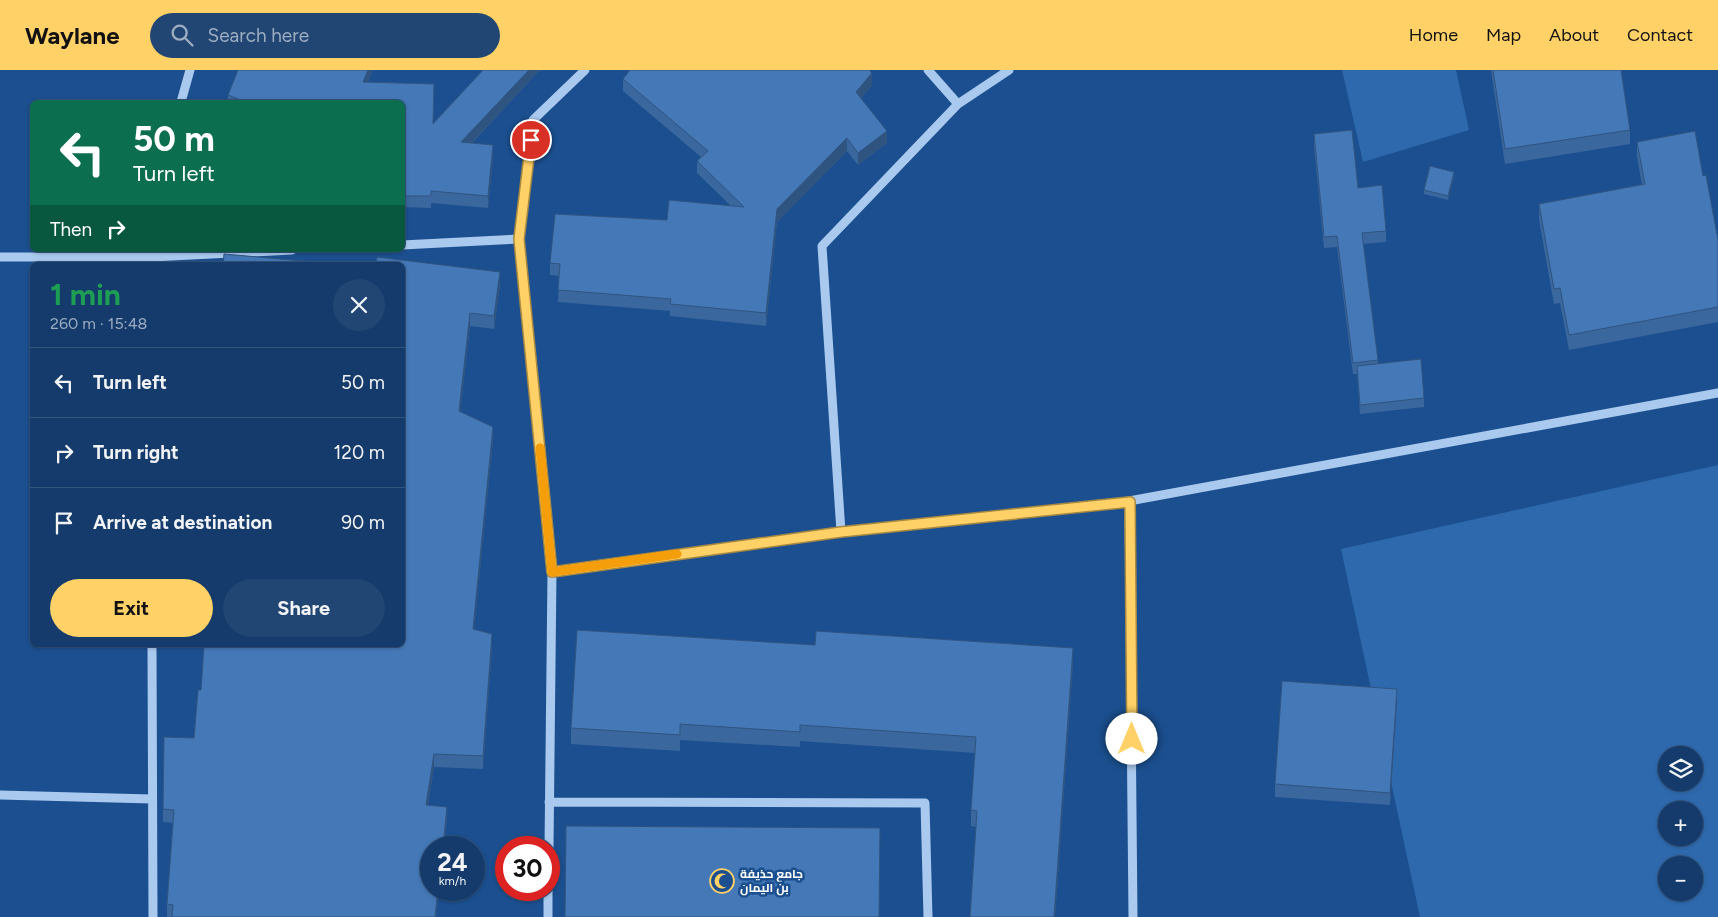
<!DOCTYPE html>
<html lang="en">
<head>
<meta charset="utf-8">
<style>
  body { margin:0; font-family:Figtree,Cairo,sans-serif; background:#214673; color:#f1f3f6; height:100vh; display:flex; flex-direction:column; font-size:19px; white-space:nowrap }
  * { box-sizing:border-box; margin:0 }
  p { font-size:16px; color:#9dadc1 }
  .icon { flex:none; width:28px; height:28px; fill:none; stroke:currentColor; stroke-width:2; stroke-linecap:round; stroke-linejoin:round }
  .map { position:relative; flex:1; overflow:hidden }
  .panel { position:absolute; left:30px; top:192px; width:375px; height:385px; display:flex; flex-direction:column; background:#143b6b; border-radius:8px; box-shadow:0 1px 4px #0004,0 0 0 1px #33557e }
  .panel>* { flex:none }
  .top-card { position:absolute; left:30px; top:30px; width:375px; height:152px; border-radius:8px; box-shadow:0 1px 4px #0004,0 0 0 1px #33557e; background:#0b6e4f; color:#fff; overflow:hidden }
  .controls { position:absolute; left:1658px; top:676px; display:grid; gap:10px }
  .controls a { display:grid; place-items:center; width:45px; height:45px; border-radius:50%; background:#143b6b; box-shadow:0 1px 4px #0004,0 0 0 1px #33557e; font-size:25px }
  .speed { position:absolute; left:420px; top:766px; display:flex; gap:10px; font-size:25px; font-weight:700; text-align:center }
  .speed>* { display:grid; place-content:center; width:65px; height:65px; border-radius:50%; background:#143b6b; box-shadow:0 1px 4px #0004,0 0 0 1px #33557e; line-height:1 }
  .speed small { font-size:12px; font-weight:400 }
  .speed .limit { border:8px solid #d22; background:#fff; color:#111 }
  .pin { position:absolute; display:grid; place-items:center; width:42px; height:42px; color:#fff; margin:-21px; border:2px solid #fff; border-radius:50%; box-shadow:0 1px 5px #0007 }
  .me { position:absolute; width:55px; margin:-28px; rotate:0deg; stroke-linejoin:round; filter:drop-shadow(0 0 4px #0008) }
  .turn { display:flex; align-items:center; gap:18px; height:105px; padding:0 20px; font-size:22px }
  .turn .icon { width:65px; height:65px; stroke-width:2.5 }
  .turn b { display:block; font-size:35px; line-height:42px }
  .then { display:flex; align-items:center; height:48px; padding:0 20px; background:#0003; gap:10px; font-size:19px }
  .round { display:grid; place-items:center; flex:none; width:52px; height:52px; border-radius:26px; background:#214673 }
  .overview { display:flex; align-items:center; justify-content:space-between; height:85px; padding:0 20px }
  h1 { font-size:30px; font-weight:700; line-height:38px; color:#1e9e55 }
  .primary-button { display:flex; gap:10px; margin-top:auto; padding:10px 20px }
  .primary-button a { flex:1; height:58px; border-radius:30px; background:#ffd166; color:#111; font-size:20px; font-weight:700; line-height:58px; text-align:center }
  .primary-button a+a { background:#214673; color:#f1f3f6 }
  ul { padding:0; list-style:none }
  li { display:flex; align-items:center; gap:15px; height:70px; padding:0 20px; border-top:1px solid #33557e }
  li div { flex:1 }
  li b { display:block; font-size:19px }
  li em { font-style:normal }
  header { display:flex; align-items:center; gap:30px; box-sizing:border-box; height:70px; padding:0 25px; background:#ffd166; color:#111 }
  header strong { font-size:24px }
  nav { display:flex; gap:28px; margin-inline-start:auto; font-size:18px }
  .search { width:350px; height:45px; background:#214673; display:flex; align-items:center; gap:12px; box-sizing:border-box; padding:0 18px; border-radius:28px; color:#9dadc1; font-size:19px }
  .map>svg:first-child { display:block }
  .green { fill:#2e69ad; fill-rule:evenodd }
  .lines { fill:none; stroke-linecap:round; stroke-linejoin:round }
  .minor { stroke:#a9c9ee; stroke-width:9 }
  .wall { fill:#3a679d }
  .shaded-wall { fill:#305480 }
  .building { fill:#4478b7; stroke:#305480 }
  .route-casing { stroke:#a68842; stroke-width:12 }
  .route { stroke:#ffd166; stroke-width:9 }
  .slow { stroke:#f59e0b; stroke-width:9 }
  .labels { text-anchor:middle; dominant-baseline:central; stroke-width:5; stroke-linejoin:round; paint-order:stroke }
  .poi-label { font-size:12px; font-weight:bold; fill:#fff; stroke:#1b4f8f; text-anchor:start }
</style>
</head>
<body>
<header>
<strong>Waylane</strong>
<div class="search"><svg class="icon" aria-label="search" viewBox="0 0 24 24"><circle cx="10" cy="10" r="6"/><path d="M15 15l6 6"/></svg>Search here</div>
<nav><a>Home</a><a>Map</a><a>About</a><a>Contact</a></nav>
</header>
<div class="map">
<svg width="1718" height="847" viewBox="0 0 1718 847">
  <rect width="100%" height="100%" fill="#1b4f8f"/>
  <path class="green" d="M1342 0H1456L1469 60 1363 92Z
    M1718 395V847H1420L1341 479ZM1666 685H1694V712H1666ZM1666 740H1694V768H1666ZM1666 795H1694V822H1666Z"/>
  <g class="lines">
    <path class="minor" d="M928 0 958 34
      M181 32 190 0
      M402 175 519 169
      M0 187H152L292 180
      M152 195V180
      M1129 431 1133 847
      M841 462 822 176 958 34 1009 0
      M552 502 841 462 1129 431 1718 323
      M152 575 153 847
      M0 725 152 729
      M549 732 925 733 928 847
      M549 778 552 502 519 169 533 50 585 0
      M548 847V820"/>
  </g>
  <path class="wall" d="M238 0H372V2L368 12 434 14 433 53 483 0H540L472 73 493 75V87L488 138 431 133V138L402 137V32H228V25Z
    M1491 0H1621L1630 60V74L1505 94Z
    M623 9 872 15 861 28 887 73 858 95 847 81 777 152 766 256 670 246V241L558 232 559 206 550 205V193L667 150 731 136 697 103V91L701 87 623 21Z
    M1314 64 1358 118 1386 161V172L1363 174 1378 293 1424 328V337L1360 344 1357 304H1353L1337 177 1324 178 1314 76Z
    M1637 72 1703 106 1718 170V252L1569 280 1560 233 1554 234 1539 150V134L1642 115 1637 87Z
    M1454 107 1448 130 1424 124V120Z
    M402 195 500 215 494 259 470 256 460 342 493 370 474 559 492 577 483 699 434 697 428 735 447 750 444 778H431L439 820 436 847H167V834L173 753 163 752V739L194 668 201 620 402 575Z
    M1073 593 1055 847H970L976 757 971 756V740L975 683 800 671V677L680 670V681L571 674V658Z
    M1397 631 1390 735 1275 727V714Z"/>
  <path class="shaded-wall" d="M368 0H372V2L363 23V12Z
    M529 0H540L461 84V72Z
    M872 3V15L856 34V22Z
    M887 61V73L858 95V83Z
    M847 68V81L777 152 766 256V243L777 139Z
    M493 75V87L488 138V126Z
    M1454 102V107L1448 130V126Z
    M500 202V215L494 259V246Z
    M470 243V256L459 354V341Z
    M493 357V370L473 572V559Z
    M492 564V577L483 699V686Z
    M1073 578V593L1055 847H1054Z
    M1397 619V631L1390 735V723Z
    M434 684V697L426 747V735Z
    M447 737V750L444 778H443Z
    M438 820H439L436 847H435Z"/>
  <path class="building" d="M238 0H368L363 12 434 14 433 54 483 0H529L461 72 493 75 488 126 431 121V126H402V32H246L228 25Z
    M630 0H869L872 3 856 22 887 61 858 83 847 68 777 139 766 243 670 234 671 229 558 220 560 194 550 193 555 144 667 150 669 130 744 137 697 91 708 81 623 9Z
    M1493 0H1621L1630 60 1505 79Z
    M1352 60 1358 118 1382 115 1386 161 1362 163 1378 290 1353 293 1337 166 1324 167 1314 64Z
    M1695 61 1703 106 1706 105 1718 170V237L1569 265 1560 218 1554 219 1539 134 1645 114 1637 72Z
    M1430 96 1454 102 1448 126 1424 120Z
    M224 184 314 192V195H223Z
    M377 187 500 202 494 246 470 243 459 341 493 357 473 559 492 564 483 686 434 684 426 735 447 737 443 778H431V820H438L435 847H172L173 835 167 834 174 740 163 739 164 667 194 668 198 620H201L204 575H402V195H376Z
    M1421 289 1424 328 1360 335 1357 296Z
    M577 560 815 575 816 561 1073 578 1054 847H970L977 741 971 740 976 667 800 655V662L680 654V665L571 658Z
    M1282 611 1397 619 1390 723 1275 714Z
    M566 756 880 758 879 847H565Z"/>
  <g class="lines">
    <g class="route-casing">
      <path id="route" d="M531 70 519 169 552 502 841 462 1130 432 1132 669"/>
    </g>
    <use href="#route" class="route"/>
    <path class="slow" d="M540 378 552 502 677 484"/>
  </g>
  <defs>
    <g id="mosque-ring" transform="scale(1.25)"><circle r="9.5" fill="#1b4f8f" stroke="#ffd166" stroke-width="1.5"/><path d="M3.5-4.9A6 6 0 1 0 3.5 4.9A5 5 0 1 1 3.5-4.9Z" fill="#ffd166"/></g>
  </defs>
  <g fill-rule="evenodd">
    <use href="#mosque-ring" x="722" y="811"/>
  </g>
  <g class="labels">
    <g class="poi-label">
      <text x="740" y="804">جامع حذيفة<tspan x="740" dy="14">بن اليمان</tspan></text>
    </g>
  </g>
</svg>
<div class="controls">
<a><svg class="icon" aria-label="layers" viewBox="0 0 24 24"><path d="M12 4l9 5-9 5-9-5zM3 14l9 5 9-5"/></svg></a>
<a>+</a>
<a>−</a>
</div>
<div class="speed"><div>24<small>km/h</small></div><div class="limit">30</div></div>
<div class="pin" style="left:531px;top:70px;background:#d93025"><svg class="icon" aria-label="arrive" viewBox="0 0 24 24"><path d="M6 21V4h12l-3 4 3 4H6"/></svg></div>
<svg class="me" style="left:1132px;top:669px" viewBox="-20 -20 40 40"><circle r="19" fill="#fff"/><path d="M0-13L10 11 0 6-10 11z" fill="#ffd166"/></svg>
<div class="top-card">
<div class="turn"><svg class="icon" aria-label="left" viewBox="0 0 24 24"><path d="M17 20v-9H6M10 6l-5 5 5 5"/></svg><div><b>50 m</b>Turn left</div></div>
<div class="then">Then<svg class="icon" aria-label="right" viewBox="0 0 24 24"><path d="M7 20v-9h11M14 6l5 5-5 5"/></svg></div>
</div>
<section class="panel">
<div class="overview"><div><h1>1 min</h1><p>260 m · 15:48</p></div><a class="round"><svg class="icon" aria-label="close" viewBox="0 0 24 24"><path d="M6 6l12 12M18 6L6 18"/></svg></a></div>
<ul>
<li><svg class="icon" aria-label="left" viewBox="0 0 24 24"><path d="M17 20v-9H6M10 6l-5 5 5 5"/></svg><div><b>Turn left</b></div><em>50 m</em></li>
<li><svg class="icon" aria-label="right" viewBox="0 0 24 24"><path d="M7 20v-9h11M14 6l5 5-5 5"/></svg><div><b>Turn right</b></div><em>120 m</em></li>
<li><svg class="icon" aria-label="arrive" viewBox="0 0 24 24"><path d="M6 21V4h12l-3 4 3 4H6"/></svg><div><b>Arrive at destination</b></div><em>90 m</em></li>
</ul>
<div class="primary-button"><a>Exit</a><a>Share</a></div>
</section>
</div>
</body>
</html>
